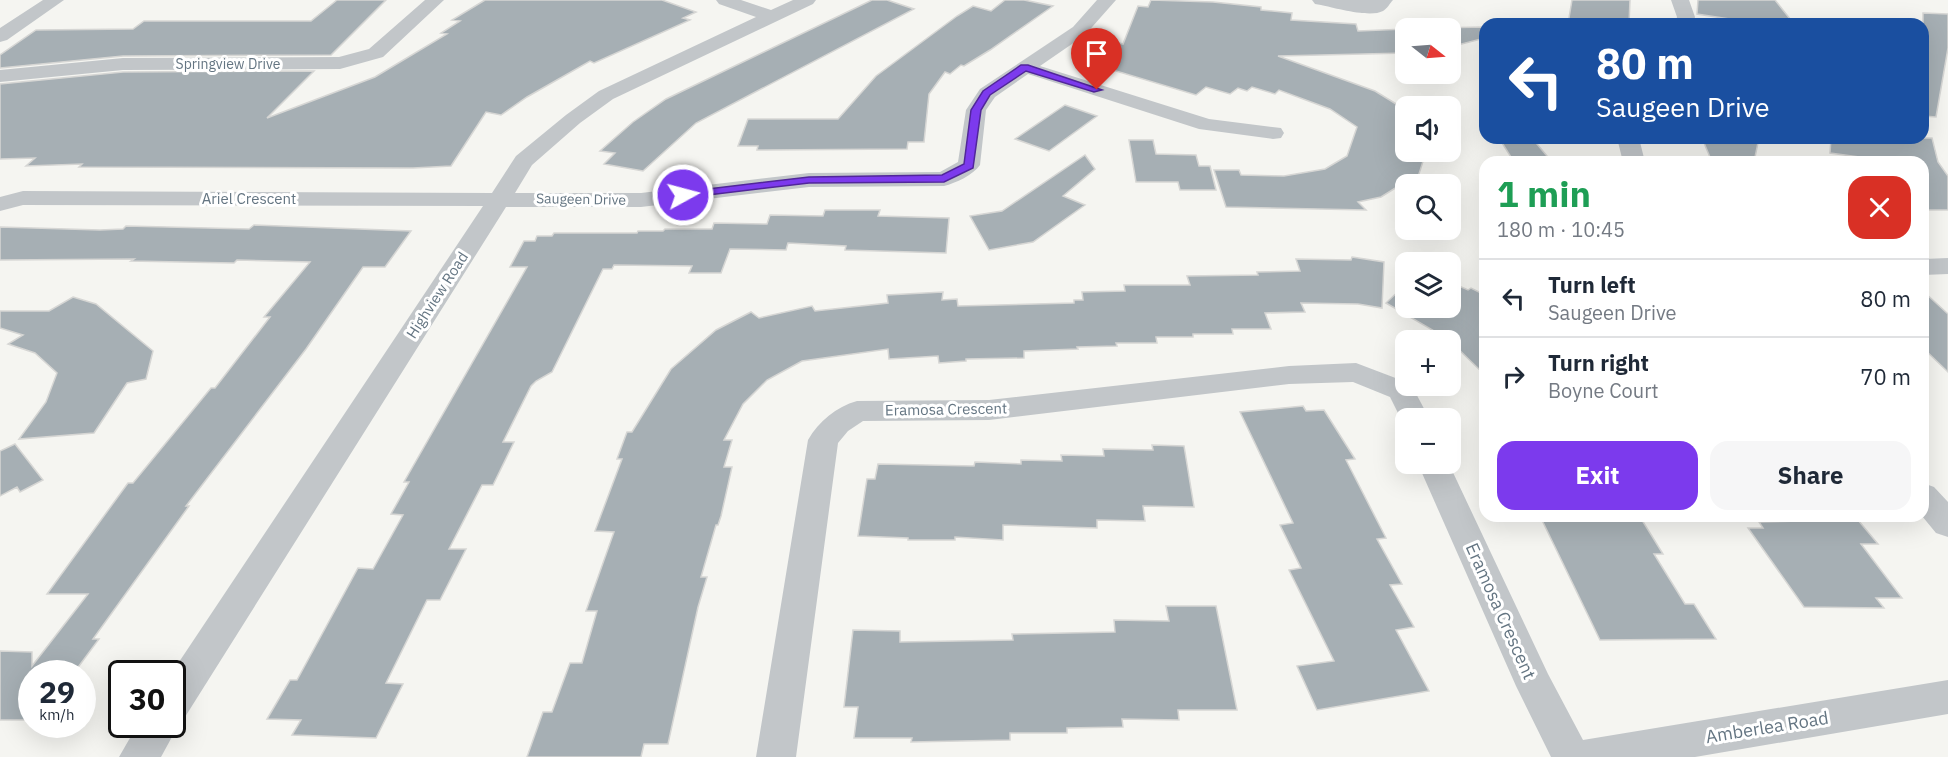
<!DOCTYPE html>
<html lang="en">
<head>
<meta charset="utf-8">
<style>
  body { margin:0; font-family:"IBM Plex Sans",sans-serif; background:#f6f6f7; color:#1f2937; height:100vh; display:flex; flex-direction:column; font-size:22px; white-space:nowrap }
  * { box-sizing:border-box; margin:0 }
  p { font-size:20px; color:#747a83 }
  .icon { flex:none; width:33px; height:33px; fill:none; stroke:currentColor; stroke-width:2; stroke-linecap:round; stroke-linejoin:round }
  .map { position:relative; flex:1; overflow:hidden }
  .drawer { position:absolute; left:1479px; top:156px; width:450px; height:366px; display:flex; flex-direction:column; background:#fff; border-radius:18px; box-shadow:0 6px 24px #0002 }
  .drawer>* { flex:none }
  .guide { position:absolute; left:1479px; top:18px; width:450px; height:126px; border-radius:18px; box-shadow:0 6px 24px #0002; background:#1a4fa0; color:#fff; overflow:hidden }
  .needle { width:39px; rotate:107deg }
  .buttons { position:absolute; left:1395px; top:18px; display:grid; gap:12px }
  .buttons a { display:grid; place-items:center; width:66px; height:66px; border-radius:12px; background:#fff; box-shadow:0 6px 24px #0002; font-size:30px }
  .speed { position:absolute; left:18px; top:660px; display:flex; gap:12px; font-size:30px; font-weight:700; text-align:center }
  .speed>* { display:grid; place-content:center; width:78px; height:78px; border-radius:50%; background:#fff; box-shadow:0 6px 24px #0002; line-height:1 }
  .speed small { font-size:15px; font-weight:400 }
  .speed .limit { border:3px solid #111; border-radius:9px; background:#fff; color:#111 }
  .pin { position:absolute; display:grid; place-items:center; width:51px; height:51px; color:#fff; margin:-62px -26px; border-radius:50% 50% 50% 0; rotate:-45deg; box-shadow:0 0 6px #0007 }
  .pin .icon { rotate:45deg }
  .me { position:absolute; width:66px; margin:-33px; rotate:83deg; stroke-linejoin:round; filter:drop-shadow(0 0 4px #0008) }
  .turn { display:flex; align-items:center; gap:21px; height:126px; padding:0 18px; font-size:27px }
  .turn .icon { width:78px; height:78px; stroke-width:2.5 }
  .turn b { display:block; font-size:42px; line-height:51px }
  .round { display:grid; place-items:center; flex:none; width:63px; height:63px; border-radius:18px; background:#f6f6f7 }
  .summary { display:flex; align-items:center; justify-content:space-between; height:102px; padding:0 18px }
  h1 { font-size:36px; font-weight:700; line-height:45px; color:#1e9e55 }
  .button { display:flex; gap:12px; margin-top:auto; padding:12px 18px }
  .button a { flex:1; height:69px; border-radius:18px; background:#7c3aed; color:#fff; font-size:24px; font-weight:700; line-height:69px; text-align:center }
  .button a+a { background:#f6f6f7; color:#1f2937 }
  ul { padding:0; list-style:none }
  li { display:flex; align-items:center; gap:18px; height:78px; padding:0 18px; border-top:2px solid #e0e1e3 }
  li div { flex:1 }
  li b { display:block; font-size:22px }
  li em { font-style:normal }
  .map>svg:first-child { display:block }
  .building { fill:#a6afb4; stroke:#d6d6d4; stroke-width:1.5 }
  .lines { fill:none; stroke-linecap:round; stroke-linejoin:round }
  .street { fill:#c2c6c9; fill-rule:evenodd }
  .route { fill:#7c3aed; stroke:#51269a; stroke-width:1.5 }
  .labels { text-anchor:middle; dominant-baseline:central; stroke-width:6; stroke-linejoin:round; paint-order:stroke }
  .far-street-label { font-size:14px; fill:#647582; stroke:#fff }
  .street-label { font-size:15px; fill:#647582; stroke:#fff }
  .near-street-label { font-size:18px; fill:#647582; stroke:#fff }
</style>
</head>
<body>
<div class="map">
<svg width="1948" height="757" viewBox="0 0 1948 757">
  <rect width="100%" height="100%" fill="#f5f5f1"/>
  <path class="building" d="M337 0H386L331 55 123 56 0 68V55L36 30 133 29 144 21H311Z
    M485 0H662L696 12 683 18 690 20 594 63 590 61 527 97 501 115 486 112 451 166 413 168 79 167 82 164 26 166 35 158 0 159V84L123 72 314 71 267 118 375 77 447 34 441 33 460 21 452 20Z
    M872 0H887L914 9 696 123 643 171 604 164 615 153 600 151 633 122 666 99Z
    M1005 0H1024L1053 6 990 50 964 66 961 65 950 74 945 72 929 94 924 142H908L907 149 757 150 758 146H738L748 119H838L876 76 957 16 973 6 991 11Z
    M1151 0 1213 2 1261 7V10L1292 13 1291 20 1356 24 1358 31 1406 29V53L1278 56 1375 91 1406 110V152H1422L1421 154 1425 155 1418 177H1413L1381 197 1358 202 1366 210 1226 207 1214 170H1239L1241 175 1284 176 1325 169 1347 156 1357 127 1330 109 1279 90 1275 94 1252 87 1247 91 1238 88 1230 94 1206 87 1196 95 1086 62 1115 42 1123 44 1138 6 1148 7Z
    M1572 0H1630L1629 24H1568Z
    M1698 0H1775L1794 24H1762L1697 14Z
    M1923 13 1948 14V48L1936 117 1923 116Z
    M1485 27V38L1450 47V28H1432Z
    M1065 105 1097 116 1049 151 1015 139Z
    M1499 138H1532L1552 162H1514Z
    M1702 138H1759L1754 162H1712Z
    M1831 138H1932L1938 162 1948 176V210H1923V162H1896L1830 153Z
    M1129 140H1153L1156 154 1196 155 1199 166H1210L1216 190H1180L1178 182H1136Z
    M1085 155 1095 169 1063 196 1085 205 1033 242 989 250 970 216 1002 211Z
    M825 210H880L878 216 949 218 946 253 845 250 846 246 788 243 786 250 730 249 721 273H689L692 266 614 265 612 269H603L552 372 536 381 531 386 503 442H514L493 485H482L449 549H466L440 600H427L386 683 403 684 376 738 292 735 301 720 267 719 290 680H297L358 568 373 569 403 515 391 514 409 482H404L527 267H510L524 241H535L537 236H552L554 233H637L638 231H663L665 229H712L714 223 767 224 770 215 823 216Z
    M254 225 411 231 385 267H363L306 349 186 506H189L93 639H99L73 674H32V720H0V651L32 652V666L88 594H47L128 483H133L211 388H215L270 317H264L310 262 237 260 234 263 131 261 134 259 0 260V227L100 230 123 229 126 226 249 229Z
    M1352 257 1384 262 1382 308 1358 304 1301 303 1305 312 1265 313 1271 329H1232L1233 334H1193V337H1156L1157 343H1116L1117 346 1077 347 1078 349 1024 351V358L966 359V361L939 363 938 356 889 359 888 349 802 361 767 380 743 404 724 440H732L724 467H732L721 516 718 525H716L701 577H707L698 607 668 744H644L641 757H527L543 712H552L570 663H582L597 611H586L614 532 595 531 622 459H617L627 432H632L671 369 716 330 751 312 759 318 812 306 815 311 888 303 887 295 943 292 942 300 957 299 958 306 1074 303V300H1083L1082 292 1125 291 1124 285H1190L1187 276 1258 275 1257 272 1300 271 1296 259 1351 260Z
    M1450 282 1468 290 1471 288 1485 295V375L1448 339 1386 303 1406 284V308H1450Z
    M1923 291 1948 314V372L1923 348Z
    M73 297 96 304 153 351 146 379 127 383 94 433 19 439 46 402 57 373 35 353 8 344 23 335 0 328V311H49Z
    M1303 406 1306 411 1324 410 1355 459 1346 460 1386 538 1377 539 1402 584 1390 585 1414 627 1396 630 1429 691 1317 710 1297 666 1334 661 1289 570 1301 568 1280 525 1293 523 1240 412Z
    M15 444 43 480 20 492 17 487 0 496V451Z
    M1152 445 1184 446 1194 507 1143 506 1145 521 1097 520V528L1003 525V540L955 537V540H908V538L858 536 867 479H875L878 464 974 466 975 462 1021 464V460L1062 461 1061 455 1104 456 1103 449 1153 450Z
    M1540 516H1631L1634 520H1642L1663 554H1654L1685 604H1694L1716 639 1600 640Z
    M1858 520 1878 544H1861L1902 598H1876L1884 608 1804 607 1748 528H1763L1759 522Z
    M1166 606H1216L1237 710H1178L1179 720 1122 719 1123 727 1067 728V733H1010V740L911 742 912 738H854L858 707H844L853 630 900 631V642L1013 640 1012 634 1115 632 1114 620 1169 621Z"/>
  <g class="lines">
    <path class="street" d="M43 0H64L7 40 0 42V28Z
      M425 0H444L383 57 340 69 123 70 0 82V70L123 58 339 57 369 49Z
      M716 0H741L771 10 793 0H816L813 4 613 99 580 123 532 165 515 193H641L809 173 940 172 958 162 966 110 980 89 1073 27 1097 0H1116L1085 35 1040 66 1209 119 1281 128 1284 133 1281 138 1273 139 1199 129 1028 74 995 97 986 110 980 165C973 175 956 183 944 186L809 187 641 207H506L185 717 178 720 179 724 161 757H119L138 724H172L171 674 483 206 23 205 0 211V197L23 191 492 193 516 156 566 115 599 91 756 17 719 4Z
      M1312 0H1393C1390 3 1387 9 1383 11 1370 18 1335 8 1321 5L1315 4Z
      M1671 0H1689L1695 17 1693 24H1675L1677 17Z
      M1617 138H1639L1645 162H1623Z
      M1948 258V274L1923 275V259Z
      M1356 363 1406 382V386H1412L1429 418H1406V426L1404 425 1390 397 1353 382 1289 384 989 420 863 421 848 431 838 443 796 757H756L808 440C819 421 836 407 857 401L989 400 1289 366Z
      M1418 464H1449L1548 674 1583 740 1948 680V714L1695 757H1551L1516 686Z
      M1923 483 1934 487 1948 502V537L1936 533 1922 516Z"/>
  </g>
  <path class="route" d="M1021 65H1028L1102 90 1094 92 1026 71 990 95 981 110 973 168 944 182 809 183 683 198 678 195 683 192 809 177 942 175 964 164 971 110 983 91Z"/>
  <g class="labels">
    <g class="far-street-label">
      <text x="228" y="64">Springview Drive</text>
      <text transform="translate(581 199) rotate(1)">Saugeen Drive</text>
    </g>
    <g class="street-label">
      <text x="249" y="198">Ariel Crescent</text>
      <text transform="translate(437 295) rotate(-57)">Highview Road</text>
      <text transform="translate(946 409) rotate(-1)">Eramosa Crescent</text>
    </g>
    <g class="near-street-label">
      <text transform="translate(1501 611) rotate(66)">Eramosa Crescent</text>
      <text transform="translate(1767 727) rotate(-9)">Amberlea Road</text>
    </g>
  </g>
</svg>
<div class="buttons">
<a><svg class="needle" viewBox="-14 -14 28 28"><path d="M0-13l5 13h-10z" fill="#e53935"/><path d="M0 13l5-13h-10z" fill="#747a83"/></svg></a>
<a><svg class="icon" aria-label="sound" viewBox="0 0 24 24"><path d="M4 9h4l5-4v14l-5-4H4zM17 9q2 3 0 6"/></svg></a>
<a><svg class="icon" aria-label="search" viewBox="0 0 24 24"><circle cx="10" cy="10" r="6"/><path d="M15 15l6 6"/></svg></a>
<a><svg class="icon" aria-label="layers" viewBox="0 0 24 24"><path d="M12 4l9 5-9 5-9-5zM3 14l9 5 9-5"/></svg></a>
<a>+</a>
<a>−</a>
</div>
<div class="speed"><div>29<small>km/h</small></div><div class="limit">30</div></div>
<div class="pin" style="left:1097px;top:90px;background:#d93025"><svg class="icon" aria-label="arrive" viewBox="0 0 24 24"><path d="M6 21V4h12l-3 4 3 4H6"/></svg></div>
<svg class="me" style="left:683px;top:195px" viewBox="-20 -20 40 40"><circle r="17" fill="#7c3aed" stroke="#fff" stroke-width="3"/><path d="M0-11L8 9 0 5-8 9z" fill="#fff"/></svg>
<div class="guide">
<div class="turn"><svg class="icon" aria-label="left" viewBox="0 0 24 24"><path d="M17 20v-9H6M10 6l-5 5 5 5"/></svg><div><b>80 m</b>Saugeen Drive</div></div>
</div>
<section class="drawer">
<div class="summary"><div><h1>1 min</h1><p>180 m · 10:45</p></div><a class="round" style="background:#d93025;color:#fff"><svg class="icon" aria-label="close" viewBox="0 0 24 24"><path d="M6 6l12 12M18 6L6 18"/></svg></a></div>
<ul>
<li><svg class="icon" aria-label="left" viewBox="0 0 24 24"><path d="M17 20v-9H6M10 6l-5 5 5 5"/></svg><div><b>Turn left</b><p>Saugeen Drive</p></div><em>80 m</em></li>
<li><svg class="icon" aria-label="right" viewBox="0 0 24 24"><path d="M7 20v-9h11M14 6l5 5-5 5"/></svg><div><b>Turn right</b><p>Boyne Court</p></div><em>70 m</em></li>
</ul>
<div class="button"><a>Exit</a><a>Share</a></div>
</section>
</div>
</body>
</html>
